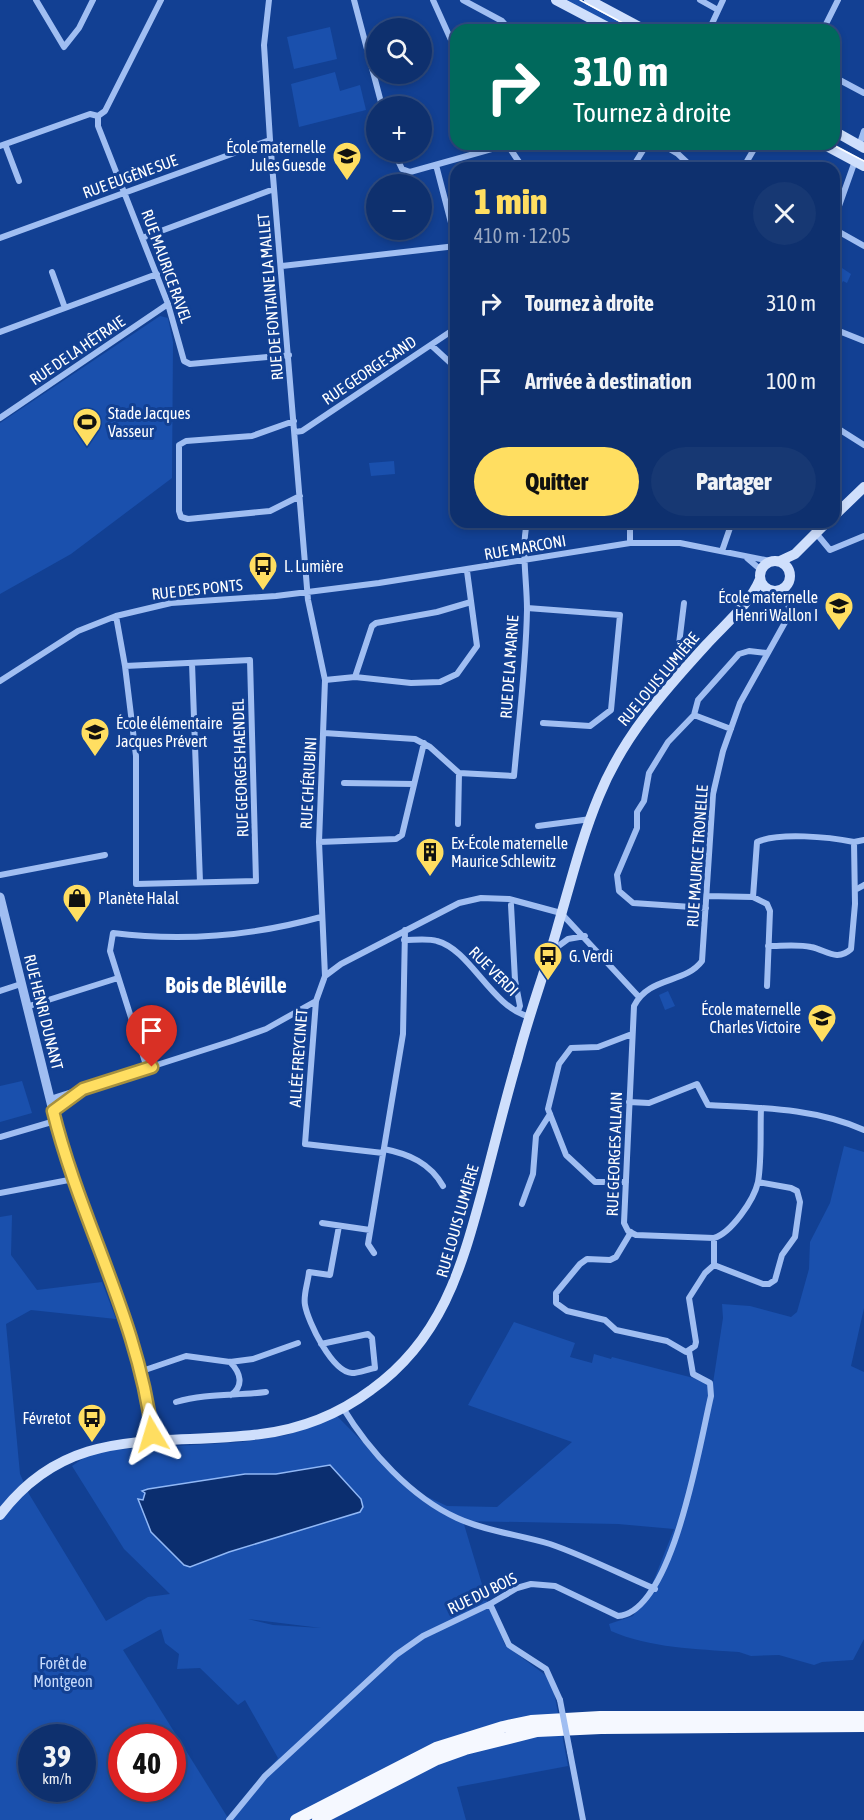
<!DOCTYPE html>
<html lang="fr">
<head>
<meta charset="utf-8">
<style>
  body { margin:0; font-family:"Asap Condensed",sans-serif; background:#173873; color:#f1f3f6; height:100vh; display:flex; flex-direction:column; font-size:22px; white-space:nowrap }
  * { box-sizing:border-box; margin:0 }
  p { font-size:20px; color:#9ba9c2 }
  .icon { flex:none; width:33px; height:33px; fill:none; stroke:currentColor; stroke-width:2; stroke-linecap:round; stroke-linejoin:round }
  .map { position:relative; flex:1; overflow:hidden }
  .sheet { position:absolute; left:450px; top:162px; width:390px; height:366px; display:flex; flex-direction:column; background:#0e306e; border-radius:18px; box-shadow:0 3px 9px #0003,0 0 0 2px #2e4b81 }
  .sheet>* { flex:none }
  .banner { position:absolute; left:450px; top:24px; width:390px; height:126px; border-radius:18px; box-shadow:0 3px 9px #0003,0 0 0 2px #2e4b81; background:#00695c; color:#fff; overflow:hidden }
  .tools { position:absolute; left:366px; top:18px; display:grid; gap:12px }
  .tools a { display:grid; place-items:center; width:66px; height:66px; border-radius:50%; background:#0e306e; box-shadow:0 3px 9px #0003,0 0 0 2px #2e4b81; font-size:30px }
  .speed { position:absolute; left:18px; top:1724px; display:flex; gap:12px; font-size:30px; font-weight:700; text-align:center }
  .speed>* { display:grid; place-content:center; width:78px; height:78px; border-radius:50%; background:#0e306e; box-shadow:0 3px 9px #0003,0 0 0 2px #2e4b81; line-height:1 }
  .speed small { font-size:15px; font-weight:400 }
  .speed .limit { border:9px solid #d22; background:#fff; color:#111 }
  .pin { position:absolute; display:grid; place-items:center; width:51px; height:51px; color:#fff; margin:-62px -26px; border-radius:50% 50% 50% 0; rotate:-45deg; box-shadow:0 0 6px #0007 }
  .pin .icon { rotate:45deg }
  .me { position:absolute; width:66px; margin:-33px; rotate:353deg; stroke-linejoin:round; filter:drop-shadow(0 0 4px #0008) }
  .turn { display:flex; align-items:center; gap:21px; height:126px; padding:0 24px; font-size:27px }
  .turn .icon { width:78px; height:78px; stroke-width:2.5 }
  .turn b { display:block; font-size:42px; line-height:51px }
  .round { display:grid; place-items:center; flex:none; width:63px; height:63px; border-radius:32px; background:#173873 }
  .headline { display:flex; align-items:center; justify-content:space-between; height:102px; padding:0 24px }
  h1 { font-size:36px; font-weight:800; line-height:45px; color:#ffde61 }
  .action { display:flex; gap:12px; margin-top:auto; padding:12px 24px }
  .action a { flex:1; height:69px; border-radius:36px; background:#ffde61; color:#111; font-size:24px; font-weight:800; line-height:69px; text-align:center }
  .action a+a { background:#173873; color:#f1f3f6 }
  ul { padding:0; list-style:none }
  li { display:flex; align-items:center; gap:18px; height:78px; padding:0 24px }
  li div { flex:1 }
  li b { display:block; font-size:22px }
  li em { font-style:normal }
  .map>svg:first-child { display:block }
  .green { fill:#1a50ad; fill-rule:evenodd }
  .water { fill:#0b2e6f; stroke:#91b8f6; stroke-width:1.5 }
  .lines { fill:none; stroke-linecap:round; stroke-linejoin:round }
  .minor { stroke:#a0bef2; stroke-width:6 }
  .tertiary { stroke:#a0bef2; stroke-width:9 }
  .secondary { stroke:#cfdffc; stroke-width:10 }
  .trunk { stroke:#f5f8ff; stroke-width:12 }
  .tram { stroke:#fff; stroke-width:1.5 }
  .minor-bridge { stroke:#a0bef2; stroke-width:6 }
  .route-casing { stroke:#a6903f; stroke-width:15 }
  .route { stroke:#ffde61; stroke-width:10 }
  .labels { text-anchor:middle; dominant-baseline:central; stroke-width:6; stroke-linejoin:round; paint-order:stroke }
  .poi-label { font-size:16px; fill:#fff; stroke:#124093; text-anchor:start }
  .street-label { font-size:16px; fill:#fff; stroke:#124093 }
  .park-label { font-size:16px; fill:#c7dbfd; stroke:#124093 }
  .district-label { font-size:22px; font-weight:bold; fill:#fff; stroke:#124093 }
</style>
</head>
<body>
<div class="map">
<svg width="864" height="1820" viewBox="0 0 864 1820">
  <rect width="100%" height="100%" fill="#124093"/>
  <path class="green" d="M564 0H583L638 30H619Z
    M330 27 337 59 294 69 287 37Z
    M335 72 340 91 360 85 366 110 299 127 291 84Z
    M839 266 851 274 847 283 843 281 834 298V267Z
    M160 316 168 318 173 342 172 478 71 554 0 594V423Z
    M394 461 395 474 371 476 369 463Z
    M668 991 675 1006 665 1010 659 995Z
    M22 1081 32 1113 0 1122V1086Z
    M844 1146 864 1152V1308L851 1366 864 1372V1639L853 1660 822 1662 814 1665 779 1655 751 1656 739 1652C696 1649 650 1648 611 1631L609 1624 633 1616 653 1582 674 1529 618 1524 463 1521 487 1601 505 1645 548 1677 554 1692 568 1766 457 1787 466 1820H0V1217L12 1215 11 1255 37 1290 102 1282 116 1319 31 1310 6 1324 20 1474 29 1494 106 1621 148 1597 170 1594 124 1549 72 1466 94 1451 242 1442 287 1435 337 1416 408 1488 447 1506 497 1507 572 1442 468 1405 514 1322 575 1343 570 1357 592 1363 594 1354 611 1359 612 1357 713 1383 723 1318 722 1304 750 1306 791 1317 797 1312 809 1269 810 1242 830 1203ZM248 1619 321 1628 273 1625ZM161 1629 165 1643 179 1654 177 1669 200 1668 238 1705 245 1700 278 1758 228 1818 123 1650ZM32 1737H82V1788H32ZM122 1737H172V1788H122Z"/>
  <path class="water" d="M330 1465 361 1499 363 1507 360 1512 229 1552 190 1567 184 1565 151 1532 138 1499 143 1500 145 1493 142 1491 148 1489 245 1474H276Z"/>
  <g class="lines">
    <path class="minor" d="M36 0 64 47 79 28 93 0
      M269 0 264 45 270 140 308 600 325 680 319 842 325 976 316 1001 305 1144 383 1153
      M354 0 382 106
      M433 0 456 51
      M463 0 502 21 510 30
      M700 0 718 10
      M709 30 723 0
      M823 30 838 0
      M834 77 864 93
      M98 116V126L168 304 184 361 190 364 289 355
      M98 116 105 111 161 0
      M5 144 19 181
      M507 144 523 168
      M661 144 678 154 693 168
      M0 146 90 114 98 116
      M859 146 864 131
      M394 152 402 169 410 172 510 144
      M436 165 456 242
      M632 168 647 144
      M743 168 757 144
      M834 220 855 161
      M834 229 864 246
      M0 238 270 140
      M142 238 274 189
      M282 266 456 246
      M52 272 65 308
      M834 329 864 341
      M0 332 157 274
      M431 345 456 368
      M0 418 168 304
      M294 421 252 436 186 441 179 445V511L181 517 188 519 270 511 300 496
      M834 426 864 445
      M295 432 302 431 456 328
      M630 522V543
      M816 533 830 550 864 536
      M722 551 732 522
      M747 558 761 570
      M527 608 620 615 611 710 590 726 543 723
      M116 616 125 666 136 756V884L256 881 250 660 125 666
      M192 663 200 882
      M355 677 372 626 376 623 437 612 471 602
      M675 677 684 603
      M325 680 355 677 411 683 440 682 457 674 477 646 467 571
      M0 681 78 631 116 616 171 603 276 596 379 583 630 543H680L770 561
      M694 715 731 729
      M324 733 415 739 430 747 459 773 514 776C519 720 526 665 527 610 527 580 521 551 527 522
      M344 783 414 784
      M458 824 459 773
      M538 826 591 819
      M319 842 396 839 402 835 424 743
      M0 875 105 855
      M855 890 864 885
      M707 896 753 897 767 904 770 911 767 986
      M753 897 757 842C779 832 829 837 854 842
      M511 905 515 980 520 1006 518 1011
      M706 908 633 903 619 891 617 875 637 828V812L644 801 649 773 668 742 694 715 698 700 739 654 749 651 767 653
      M404 940C414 940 428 938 437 941 471 950 491 1007 530 1017
      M768 946C782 946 798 944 811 947 826 950 837 962 851 949L855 904 854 842 864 840
      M553 950 568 939 585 936
      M325 976 341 964 459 903 481 898 509 899 561 913 639 997
      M0 991 21 984
      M26 1007 118 978
      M147 1068 110 951 113 933C183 942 252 936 321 917
      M50 1099 232 1041 266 1029 316 1001
      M629 1102 649 1103 697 1084 708 1105C762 1108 814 1108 864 1130
      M761 1108C760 1131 762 1159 758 1182 754 1200 731 1233 714 1238L636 1235 628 1231 624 1223 634 1006C649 976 685 984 702 961L713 794 723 751 740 703 788 617 790 611 783 588
      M53 1111 80 1091
      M0 1137 55 1121
      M384 1149C409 1154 430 1163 443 1186
      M626 1182H595L566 1155 548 1109 559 1064 571 1048 598 1047 632 1034
      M0 1193 74 1179
      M522 1204 533 1174 536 1136 550 1114
      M322 1223 370 1230
      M631 1232 616 1257 610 1260 587 1259 580 1264 556 1293V1303L567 1311 605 1320 616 1330 667 1341 686 1352 695 1346 696 1342 689 1298 705 1273 714 1265V1238
      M374 1253 368 1244 403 1034 405 930
      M714 1265 763 1284H769L775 1280 782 1255 795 1237 800 1202 797 1191 791 1188 758 1182
      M321 1344 368 1334 372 1338 375 1368C368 1369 359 1373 352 1373 332 1372 308 1322 305 1305 303 1295 308 1283 309 1272L330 1275 339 1226
      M230 1362C241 1373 244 1386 231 1395
      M142 1371 186 1356 230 1362 253 1359 298 1343
      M176 1402C206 1393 236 1396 266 1392
      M343 1408C369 1451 411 1497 457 1518 485 1531 520 1535 550 1544 585 1556 620 1574 655 1589
      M490 1604 509 1645 546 1669 560 1700
      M570 1752 583 1820
      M229 1820 265 1776 396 1655 423 1636 490 1604 517 1588 531 1584 555 1586 618 1616C673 1612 700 1442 711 1396L710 1383 693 1374 689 1351"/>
    <path class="tertiary" d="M0 897 57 1127 142 1371 153 1442"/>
    <path class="secondary" d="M556 0 613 30
      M589 0 645 30
      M834 131 864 148
      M823 144 864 166
      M834 516 864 487
      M760 576a15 15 0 1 1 30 0a15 15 0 1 1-30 0Z
      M780 561 795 554 827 522
      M0 1515C70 1422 160 1447 261 1434 301 1429 339 1414 371 1390 441 1340 461 1270 482 1192 494 1147 505 1101 518 1057 529 1014 545 972 557 929 570 885 581 839 599 796 623 737 663 692 706 645 724 625 750 604 760 579"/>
    <path class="trunk" d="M296 1820 436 1748 503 1727 531 1721 600 1717H864
      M318 1820 437 1759 465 1749 537 1731 601 1728 864 1726"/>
    <path class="tram" d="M580 0 636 30
      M831 144 864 161"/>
    <path class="minor-bridge" d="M560 1700 570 1752"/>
  </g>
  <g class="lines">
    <g class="route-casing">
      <path id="route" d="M152 1067 83 1089 53 1111C80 1221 139 1321 152 1434"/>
    </g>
    <use href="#route" class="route"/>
  </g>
  <defs>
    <g id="school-pin" transform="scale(1.5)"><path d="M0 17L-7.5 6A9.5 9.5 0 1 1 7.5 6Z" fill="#ffde61" stroke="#124093"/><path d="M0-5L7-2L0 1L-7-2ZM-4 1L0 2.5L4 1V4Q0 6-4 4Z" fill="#111"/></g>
    <g id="stadium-pin" transform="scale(1.5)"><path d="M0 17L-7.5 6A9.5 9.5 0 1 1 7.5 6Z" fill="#ffde61" stroke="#124093"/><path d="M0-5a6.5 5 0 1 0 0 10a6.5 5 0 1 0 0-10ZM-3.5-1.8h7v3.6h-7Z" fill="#111"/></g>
    <g id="bus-pin" transform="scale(1.5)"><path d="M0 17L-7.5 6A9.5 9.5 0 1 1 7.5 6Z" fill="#ffde61" stroke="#124093"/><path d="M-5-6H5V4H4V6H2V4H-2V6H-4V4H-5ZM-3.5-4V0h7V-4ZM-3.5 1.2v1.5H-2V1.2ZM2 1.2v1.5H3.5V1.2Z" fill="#111"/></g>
    <g id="building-pin" transform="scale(1.5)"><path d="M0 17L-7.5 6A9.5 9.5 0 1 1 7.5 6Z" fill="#ffde61" stroke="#124093"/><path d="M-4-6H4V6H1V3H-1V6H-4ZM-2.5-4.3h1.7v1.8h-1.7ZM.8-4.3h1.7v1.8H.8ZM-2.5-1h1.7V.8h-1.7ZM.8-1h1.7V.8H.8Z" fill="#111"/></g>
    <g id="shop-pin" transform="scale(1.5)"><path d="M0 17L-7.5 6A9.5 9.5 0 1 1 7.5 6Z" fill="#ffde61" stroke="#124093"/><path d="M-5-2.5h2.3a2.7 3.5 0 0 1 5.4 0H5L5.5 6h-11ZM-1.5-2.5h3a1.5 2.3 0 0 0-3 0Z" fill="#111"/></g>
  </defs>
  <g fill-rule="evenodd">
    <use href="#school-pin" x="347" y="156"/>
    <use href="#stadium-pin" x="87" y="422"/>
    <use href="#bus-pin" x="263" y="566"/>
    <use href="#school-pin" x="839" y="606"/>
    <use href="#school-pin" x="95" y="732"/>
    <use href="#building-pin" x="430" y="852"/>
    <use href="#shop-pin" x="77" y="898"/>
    <use href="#bus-pin" x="548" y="956"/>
    <use href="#school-pin" x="822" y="1018"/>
    <use href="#bus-pin" x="92" y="1418"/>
  </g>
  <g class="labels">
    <g class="poi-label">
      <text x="326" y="147" text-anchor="end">École maternelle<tspan x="326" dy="18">Jules Guesde</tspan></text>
      <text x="108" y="413">Stade Jacques<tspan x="108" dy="18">Vasseur</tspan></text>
      <text x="284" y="566">L. Lumière</text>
      <text x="818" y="597" text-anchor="end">École maternelle<tspan x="818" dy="18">Henri Wallon I</tspan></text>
      <text x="116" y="723">École élémentaire<tspan x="116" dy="18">Jacques Prévert</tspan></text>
      <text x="451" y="843">Ex-École maternelle<tspan x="451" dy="18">Maurice Schlewitz</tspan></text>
      <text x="98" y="898">Planète Halal</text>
      <text x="569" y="956">G. Verdi</text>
      <text x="801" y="1009" text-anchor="end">École maternelle<tspan x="801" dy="18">Charles Victoire</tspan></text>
      <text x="71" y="1418" text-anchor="end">Févretot</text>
    </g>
    <g class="street-label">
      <text transform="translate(130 176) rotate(-20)">RUE EUGÈNE SUE</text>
      <text transform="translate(167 266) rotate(70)">RUE MAURICE RAVEL</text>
      <text transform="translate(270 297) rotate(-95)">RUE DE FONTAINE LA MALLET</text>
      <text transform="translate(77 350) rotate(-34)">RUE DE LA HÊTRAIE</text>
      <text transform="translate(369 370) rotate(-34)">RUE GEORGE SAND</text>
      <text transform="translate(525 547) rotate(-10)">RUE MARCONI</text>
      <text transform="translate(197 589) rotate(-6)">RUE DES PONTS</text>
      <text transform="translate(509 667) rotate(-86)">RUE DE LA MARNE</text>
      <text transform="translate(658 679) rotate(-50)">RUE LOUIS LUMIÈRE</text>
      <text transform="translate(240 768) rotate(-92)">RUE GEORGES HAENDEL</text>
      <text transform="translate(308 783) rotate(-87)">RUE CHÉRUBINI</text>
      <text transform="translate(697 856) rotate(-86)">RUE MAURICE TRONELLE</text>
      <text transform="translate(494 971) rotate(45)">RUE VERDI</text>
      <text transform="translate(44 1012) rotate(76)">RUE HENRI DUNANT</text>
      <text transform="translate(298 1058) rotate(-86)">ALLÉE FREYCINET</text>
      <text transform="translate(614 1154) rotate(-88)">RUE GEORGES ALLAIN</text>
      <text transform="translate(457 1221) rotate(-74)">RUE LOUIS LUMIÈRE</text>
      <text transform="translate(482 1593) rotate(-26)">RUE DU BOIS</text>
    </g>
    <g class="park-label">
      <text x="63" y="1663">Forêt de<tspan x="63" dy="18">Montgeon</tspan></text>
    </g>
    <g class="district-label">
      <text x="226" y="985">Bois de Bléville</text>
    </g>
  </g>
</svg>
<div class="tools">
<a><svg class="icon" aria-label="search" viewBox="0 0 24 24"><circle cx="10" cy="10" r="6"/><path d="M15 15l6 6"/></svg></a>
<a>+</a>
<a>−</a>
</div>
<div class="speed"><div>39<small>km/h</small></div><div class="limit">40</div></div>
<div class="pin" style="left:152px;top:1067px;background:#d93025"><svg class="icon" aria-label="arrive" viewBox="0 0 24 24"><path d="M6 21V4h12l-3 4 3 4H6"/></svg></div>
<svg class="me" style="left:152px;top:1434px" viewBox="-20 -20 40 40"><path d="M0-17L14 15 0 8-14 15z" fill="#ffde61" stroke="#fff" stroke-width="4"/></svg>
<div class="banner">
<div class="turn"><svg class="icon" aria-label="right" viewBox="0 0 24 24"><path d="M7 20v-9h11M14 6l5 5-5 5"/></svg><div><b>310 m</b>Tournez à droite</div></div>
</div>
<section class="sheet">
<div class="headline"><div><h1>1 min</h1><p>410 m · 12:05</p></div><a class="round"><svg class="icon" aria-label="close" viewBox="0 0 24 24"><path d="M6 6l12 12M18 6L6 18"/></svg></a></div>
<ul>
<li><svg class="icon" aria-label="right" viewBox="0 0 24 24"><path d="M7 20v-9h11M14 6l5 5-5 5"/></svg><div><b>Tournez à droite</b></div><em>310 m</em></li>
<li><svg class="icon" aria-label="arrive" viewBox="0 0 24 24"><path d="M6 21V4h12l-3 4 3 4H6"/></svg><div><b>Arrivée à destination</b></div><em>100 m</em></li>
</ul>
<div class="action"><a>Quitter</a><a>Partager</a></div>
</section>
</div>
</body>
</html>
